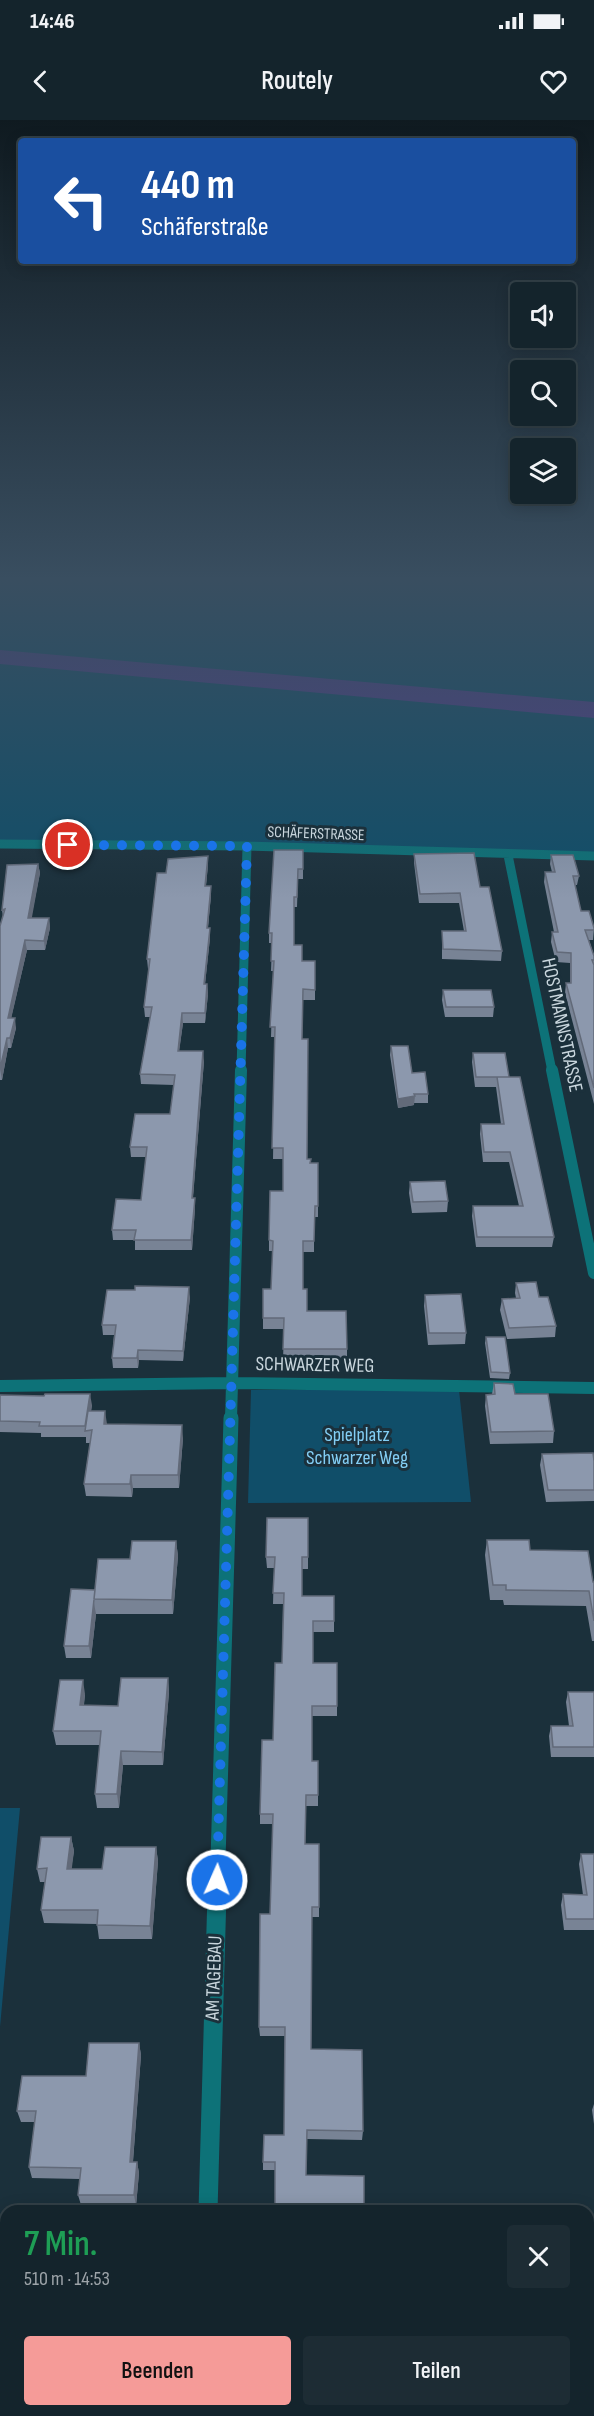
<!DOCTYPE html>
<html lang="de">
<head>
<meta charset="utf-8">
<style>
  body { margin:0; font-family:"Sofia Sans Condensed",sans-serif; background:#1d2c34; color:#f1f3f6; height:100vh; display:flex; flex-direction:column; font-size:22px; white-space:nowrap }
  * { box-sizing:border-box; margin:0 }
  p { font-size:20px; color:#9da4a9 }
  .icon { flex:none; width:33px; height:33px; fill:none; stroke:currentColor; stroke-width:2; stroke-linecap:round; stroke-linejoin:round }
  .map { position:relative; flex:1; overflow:hidden }
  .side { position:absolute; left:0px; top:2085px; width:594px; height:212px; display:flex; flex-direction:column; background:#14242c; border-radius:18px 18px 0 0; box-shadow:0 3px 15px #0003,0 0 0 2px #334148 }
  .side>* { flex:none }
  .guide { position:absolute; left:18px; top:18px; width:558px; height:126px; border-radius:6px; box-shadow:0 3px 15px #0003,0 0 0 2px #334148; background:#1a4fa0; color:#fff; overflow:hidden }
  .tools { position:absolute; left:510px; top:162px; display:grid; gap:12px }
  .tools a { display:grid; place-items:center; width:66px; height:66px; border-radius:6px; background:#14242c; box-shadow:0 3px 15px #0003,0 0 0 2px #334148; font-size:30px }
  .pin { position:absolute; display:grid; place-items:center; width:51px; height:51px; color:#fff; margin:-26px; border:3px solid #fff; border-radius:50%; box-shadow:0 2px 6px #0007 }
  .me { position:absolute; width:66px; margin:-33px; rotate:2deg; stroke-linejoin:round; filter:drop-shadow(0 0 4px #0008) }
  .turn { display:flex; align-items:center; gap:21px; height:126px; padding:0 24px; font-size:27px }
  .turn .icon { width:78px; height:78px; stroke-width:2.5 }
  .turn b { display:block; font-size:42px; line-height:51px }
  .round { display:grid; place-items:center; flex:none; width:63px; height:63px; border-radius:6px; background:#1d2c34 }
  .overview { display:flex; align-items:center; justify-content:space-between; height:102px; padding:0 24px }
  h1 { font-size:36px; font-weight:600; line-height:45px; color:#1e9e55 }
  .primary-button { display:flex; gap:12px; margin-top:auto; padding:12px 24px }
  .primary-button a { flex:1; height:69px; border-radius:6px; background:#f59b98; color:#111; font-size:24px; font-weight:600; line-height:69px; text-align:center }
  .primary-button a+a { background:#1d2c34; color:#f1f3f6 }
  .status { display:flex; justify-content:space-between; align-items:center; height:42px; padding:0 30px; background:#14242c; direction:ltr }
  .status svg { height:16px; fill:currentColor }
  header { display:flex; justify-content:space-between; align-items:center; height:78px; padding:0 24px; background:#14242c; font-size:27px; font-weight:600 }
  .map>svg:first-child { display:block }
  .green { fill:#104e69 }
  .lines { fill:none; stroke-linecap:round; stroke-linejoin:round }
  .river { fill:#513e8b; fill-rule:evenodd }
  .street-far3 { stroke:#0d7278; stroke-width:9 }
  .street-far2 { stroke:#0d7278; stroke-width:12 }
  .street-far1 { stroke:#0d7278; stroke-width:15 }
  .street { stroke:#0d7278; stroke-width:19 }
  .wall { fill:#788395 }
  .shaded-wall { fill:#626a79 }
  .building { fill:#8c98ad; stroke:#626a79; stroke-width:1.5 }
  .route { stroke:#1a73e8; stroke-width:10; stroke-dasharray:0 18 }
  .labels { text-anchor:middle; dominant-baseline:central; stroke-width:6; stroke-linejoin:round; paint-order:stroke }
  .far-street-label { font-size:16px; fill:#c9d6dd; stroke:#1b303b }
  .street-label { font-size:20px; fill:#c9d6dd; stroke:#1b303b }
  .park-label { font-size:20px; fill:#83cef5; stroke:#1b303b }
</style>
</head>
<body>
<div class="status"><b>14:46</b><svg viewBox="0 0 49 12"><path d="M0 12V9h3v3zM5 12V6h3v6zM10 12V3h3v9zM15 12V0h3v12zM26 1h20v11H26zM47 4h2v5h-2z"/></svg></div>
<header><svg class="icon" aria-label="back" viewBox="0 0 24 24"><path d="M15 5l-7 7 7 7"/></svg>Routely<svg class="icon" aria-label="heart" viewBox="0 0 24 24"><path d="M12 20l-8-8c-3-5 5-10 8-4 3-6 11-1 8 4z"/></svg></header>
<div class="map">
<svg width="594" height="2296" viewBox="0 0 594 2296">
  <rect width="100%" height="100%" fill="#1b303b"/>
  <path class="green" d="M0 457H594V732L0 722Z
    M251 1270H459L471 1382 248 1383Z
    M0 1688H20L0 1907Z"/>
  <g class="lines">
    <path class="river" d="M0 530 594 582V598L0 544Z"/>
    <path class="street-far3" d="M0 724 247 726 594 736
      M508 735 552 951
      M241 951 247 726"/>
    <path class="street-far2" d="M552 950 594 1153
      M0 1266 232 1263 594 1268
      M231 1299 241 950"/>
    <path class="street-far1" d="M218 1740 231 1298"/>
    <path class="street" d="M208 2091 218 1738
      M202 2290V2296"/>
  </g>
  <path class="wall" d="M303 730V759H298L297 787H294V825L302 841H315V880H303L302 919 307 1039 311 1043 318 1086V1097H314V1132H303V1169L307 1191 347 1229V1240H283L284 1209H263V1169H271L273 1131H269V1120L283 1071V1039H273L275 917H271L273 851H271L272 823H269V813Z
    M414 734 480 767 502 831 501 841 442 839V811H464L459 783H419L414 743Z
    M551 735 579 756 577 765H575L581 791 594 808 593 820H589L594 836V984L565 873 566 863H570V843L556 842 551 822 552 812H554L544 762 545 752H552L550 744Z
    M208 736V745L206 766 211 775 208 808 210 818 205 864H207L208 874 205 903H183L179 931 204 941 193 1078 195 1088 192 1130H135V1120H113L112 1110 141 1080 146 1037H131L130 1027 170 994 174 965 141 964 140 954 150 897H145L144 887 149 849H148L147 839 166 753Z
    M38 744 40 753 31 798H49L50 808 45 830H27L11 898 16 908 11 928H8L2 960H0V806L3 797 2 790Z
    M443 870 494 887 493 897H445L442 880Z
    M391 926 428 974V983H414V985L398 988 390 935Z
    M473 933 509 957 554 1117 552 1127H476L472 1096 473 1086H519L509 1042H483L480 1014 481 1004H501L496 967H475L472 942Z
    M410 1062 448 1081 447 1092 412 1093 409 1073Z
    M516 1163 556 1206 555 1217 507 1219 500 1190 502 1179 516 1178 515 1173Z
    M425 1175 466 1213 465 1224 428 1225 424 1186Z
    M190 1177 183 1241 139 1240 138 1248H113L112 1238 114 1215H103L102 1205Z
    M486 1217 510 1253 509 1259 490 1258 485 1223Z
    M494 1263 515 1274 554 1311 553 1323 490 1324 485 1286 486 1275 492 1274Z
    M0 1275 92 1285 91 1291 107 1304 183 1318 179 1368H133L132 1377 86 1376 84 1364 90 1323H86V1317H41V1313L0 1312Z
    M542 1334 594 1341V1381L546 1382 540 1345Z
    M308 1398V1449H302V1476L334 1501V1512H313V1543L337 1586V1596H312V1641H318V1686H306L305 1724H319V1797H312L311 1929 363 2011 362 2020 307 2019 306 2055 364 2091 275 2050H263V2042L284 2015 285 1916H260L259 1907 270 1794 273 1704H260V1694L273 1620 282 1543 283 1484H273L274 1448H267L266 1437Z
    M487 1420 530 1430 594 1462V1521H592L586 1486 504 1485 503 1480H490L485 1435Z
    M176 1421 178 1436 173 1494H96L91 1538H66L64 1526 95 1470 130 1439Z
    M168 1558 169 1572 163 1645H123L119 1688H97L95 1674 100 1625H56L53 1611 85 1574 84 1585 118 1586Z
    M568 1572H594V1637H551L549 1616 551 1606H569L566 1582Z
    M71 1717 74 1731 71 1749H102L156 1727 158 1741 152 1819H99L97 1804 44 1803 41 1790 45 1762H40L37 1749Z
    M581 1734H594V1810H564L561 1785 563 1774 583 1775 579 1744Z
    M139 1923 141 1935 133 2042H137L139 2053 136 2086 81 2085 78 2075 80 2059 32 2058 29 2047 35 2002H21L17 1991 86 1956Z
    M594 1984V2004L592 1990Z"/>
  <path class="shaded-wall" d="M208 736V745L205 775V766Z
    M38 744 40 753 30 808 28 798Z
    M211 766V775L207 818V808Z
    M49 798 50 808 45 830 44 821Z
    M210 808V818L204 874V864Z
    M25 820 27 830 9 908 8 898Z
    M207 864 208 874 205 903V893Z
    M182 893 183 903 178 940V931Z
    M15 898 16 908 11 928 10 918Z
    M7 918 8 928 2 960 0 949Z
    M203 931 204 941 192 1088V1078Z
    M415 976 414 985 398 988V979Z
    M195 1078V1088L192 1130 191 1120Z
    M189 1167 190 1177 183 1241V1231Z
    M138 1230 139 1240 138 1248 137 1238Z
    M90 1274 92 1285 88 1310 85 1306Z
    M105 1291 107 1304 105 1317 104 1304Z
    M182 1305 183 1318 179 1368 178 1355Z
    M131 1355 133 1368 132 1377 130 1364Z
    M176 1421 178 1436 173 1494 172 1480Z
    M94 1483 96 1494 91 1538 89 1526Z
    M168 1558 169 1572 163 1645 162 1632Z
    M83 1560 85 1574 82 1599 80 1585Z
    M121 1631 123 1645 119 1688 117 1674Z
    M71 1717 74 1731 70 1763 67 1749Z
    M156 1727 158 1741 152 1819 150 1806Z
    M139 1923 141 1935 132 2053 130 2042Z
    M137 2042 139 2053 136 2086 134 2075Z"/>
  <path class="building" d="M274 730H303V749H298L297 777H294V825H302V841H315V870L303 869 302 919H308L307 1039H311L310 1043H318V1086H315L314 1121H303V1169H307V1191H346L347 1229H283L284 1198H263V1169H271L273 1121 269 1120 270 1071H283V1028H272L275 907H270L274 841H271L272 813H269Z
    M474 733 480 767H489L502 831 443 829 442 811H466L460 773 420 774 414 734Z
    M551 735H573L579 756H573L581 791H589L594 808V810H585L594 836V840H592L594 845V968L566 863H571V833L557 832 552 812H558L545 752H555Z
    M208 736 205 766H211L207 808H210L204 864H207L205 893H182L178 931H203L192 1078H195L191 1120H134L136 1110H112L116 1079 141 1080 147 1027H130L135 994H170L175 955 140 954 152 887H144L150 839H147L157 753H166L168 739Z
    M38 744 28 798H49L44 821 25 820 8 898H15L10 918H7L0 949V806L5 789 2 790 7 745Z
    M443 870H491L494 887H446Z
    M391 926H408L412 953 425 952 428 974H414L415 976 398 979Z
    M473 933H505L509 957H476Z
    M497 957H520L554 1117H477L473 1086H523L510 1032H484L481 1004H504Z
    M445 1061 448 1081 413 1082 410 1062Z
    M536 1162 539 1177H548L556 1206 509 1208 502 1179 520 1178 516 1163Z
    M135 1166 189 1167 183 1231 138 1230 137 1238H112L116 1205H102L107 1170H135Z
    M461 1174 466 1213H429L425 1175Z
    M486 1217H505L510 1253 491 1252Z
    M494 1263 513 1264 515 1274H548L554 1311 491 1312 486 1275 495 1274Z
    M45 1274H90L85 1306H39L40 1302 0 1301V1275L44 1276Z
    M88 1291H105L104 1304 182 1305 178 1355H131L130 1364H84L92 1310 85 1311Z
    M593 1333 594 1341V1370H548L542 1334Z
    M267 1398H308V1437H302V1476H334V1501H313V1543H337V1586H312V1641H318V1675H306L305 1724H319V1787H312L311 1929 362 1930 363 2011 307 2010 306 2055 364 2056V2091H275V2042H263L264 2015H284L285 1907H259L260 1794H270L273 1694H260L262 1620H273L275 1543H282L284 1473H273L275 1437H266Z
    M487 1420H529L530 1430 588 1431 593 1462H594V1501L589 1471 506 1470V1465H493Z
    M132 1421H176L172 1480 94 1479 98 1439H130Z
    M71 1469 95 1470 89 1526H64Z
    M121 1558H168L162 1632 121 1631 117 1674H95L101 1611H53L60 1560H83L80 1585 118 1586Z
    M568 1572H594V1627H553L551 1606H573Z
    M41 1717H71L67 1749H102L105 1727H156L150 1806 97 1805 98 1790H41L47 1748 37 1749Z
    M581 1734H594V1799H566L563 1774 587 1775Z
    M89 1923H139L130 2042H137L134 2075H78L81 2048 29 2047 36 1991H17L22 1956H86Z
    M265 2290H354V2296H265Z"/>
  <linearGradient id="sky" x2="0" y2="1"><stop stop-color="#0f1a20"/><stop offset="0.59" stop-color="#394e60"/><stop offset="1" stop-color="#394e60" stop-opacity="0"/></linearGradient>
  <rect width="594" height="778" fill="url(#sky)"/>
  <g class="lines">
    <path class="route" d="M68 725 247 726 217 1760"/>
  </g>
  <g class="labels">
    <g class="far-street-label">
      <text transform="translate(316 714) rotate(2)">SCHÄFERSTRASSE</text>
    </g>
    <g class="street-label">
      <text transform="translate(562 905) rotate(78)">HOSTMANNSTRASSE</text>
      <text transform="translate(315 1245) rotate(1)">SCHWARZER WEG</text>
      <text transform="translate(214 1858) rotate(-88)">AM TAGEBAU</text>
    </g>
    <g class="park-label">
      <text x="357" y="1315">Spielplatz<tspan x="357" dy="23">Schwarzer Weg</tspan></text>
    </g>
  </g>
</svg>
<div class="tools">
<a><svg class="icon" aria-label="sound" viewBox="0 0 24 24"><path d="M4 9h4l5-4v14l-5-4H4zM17 9q2 3 0 6"/></svg></a>
<a><svg class="icon" aria-label="search" viewBox="0 0 24 24"><circle cx="10" cy="10" r="6"/><path d="M15 15l6 6"/></svg></a>
<a><svg class="icon" aria-label="layers" viewBox="0 0 24 24"><path d="M12 4l9 5-9 5-9-5zM3 14l9 5 9-5"/></svg></a>
</div>
<div class="pin" style="left:68px;top:725px;background:#d93025"><svg class="icon" aria-label="arrive" viewBox="0 0 24 24"><path d="M6 21V4h12l-3 4 3 4H6"/></svg></div>
<svg class="me" style="left:217px;top:1760px" viewBox="-20 -20 40 40"><circle r="17" fill="#1a73e8" stroke="#fff" stroke-width="3"/><path d="M0-11L8 9 0 5-8 9z" fill="#fff"/></svg>
<div class="guide">
<div class="turn"><svg class="icon" aria-label="left" viewBox="0 0 24 24"><path d="M17 20v-9H6M10 6l-5 5 5 5"/></svg><div><b>440 m</b>Schäferstraße</div></div>
</div>
<section class="side">
<div class="overview"><div><h1>7 Min.</h1><p>510 m · 14:53</p></div><a class="round"><svg class="icon" aria-label="close" viewBox="0 0 24 24"><path d="M6 6l12 12M18 6L6 18"/></svg></a></div>
<div class="primary-button"><a>Beenden</a><a>Teilen</a></div>
</section>
</div>
</body>
</html>
